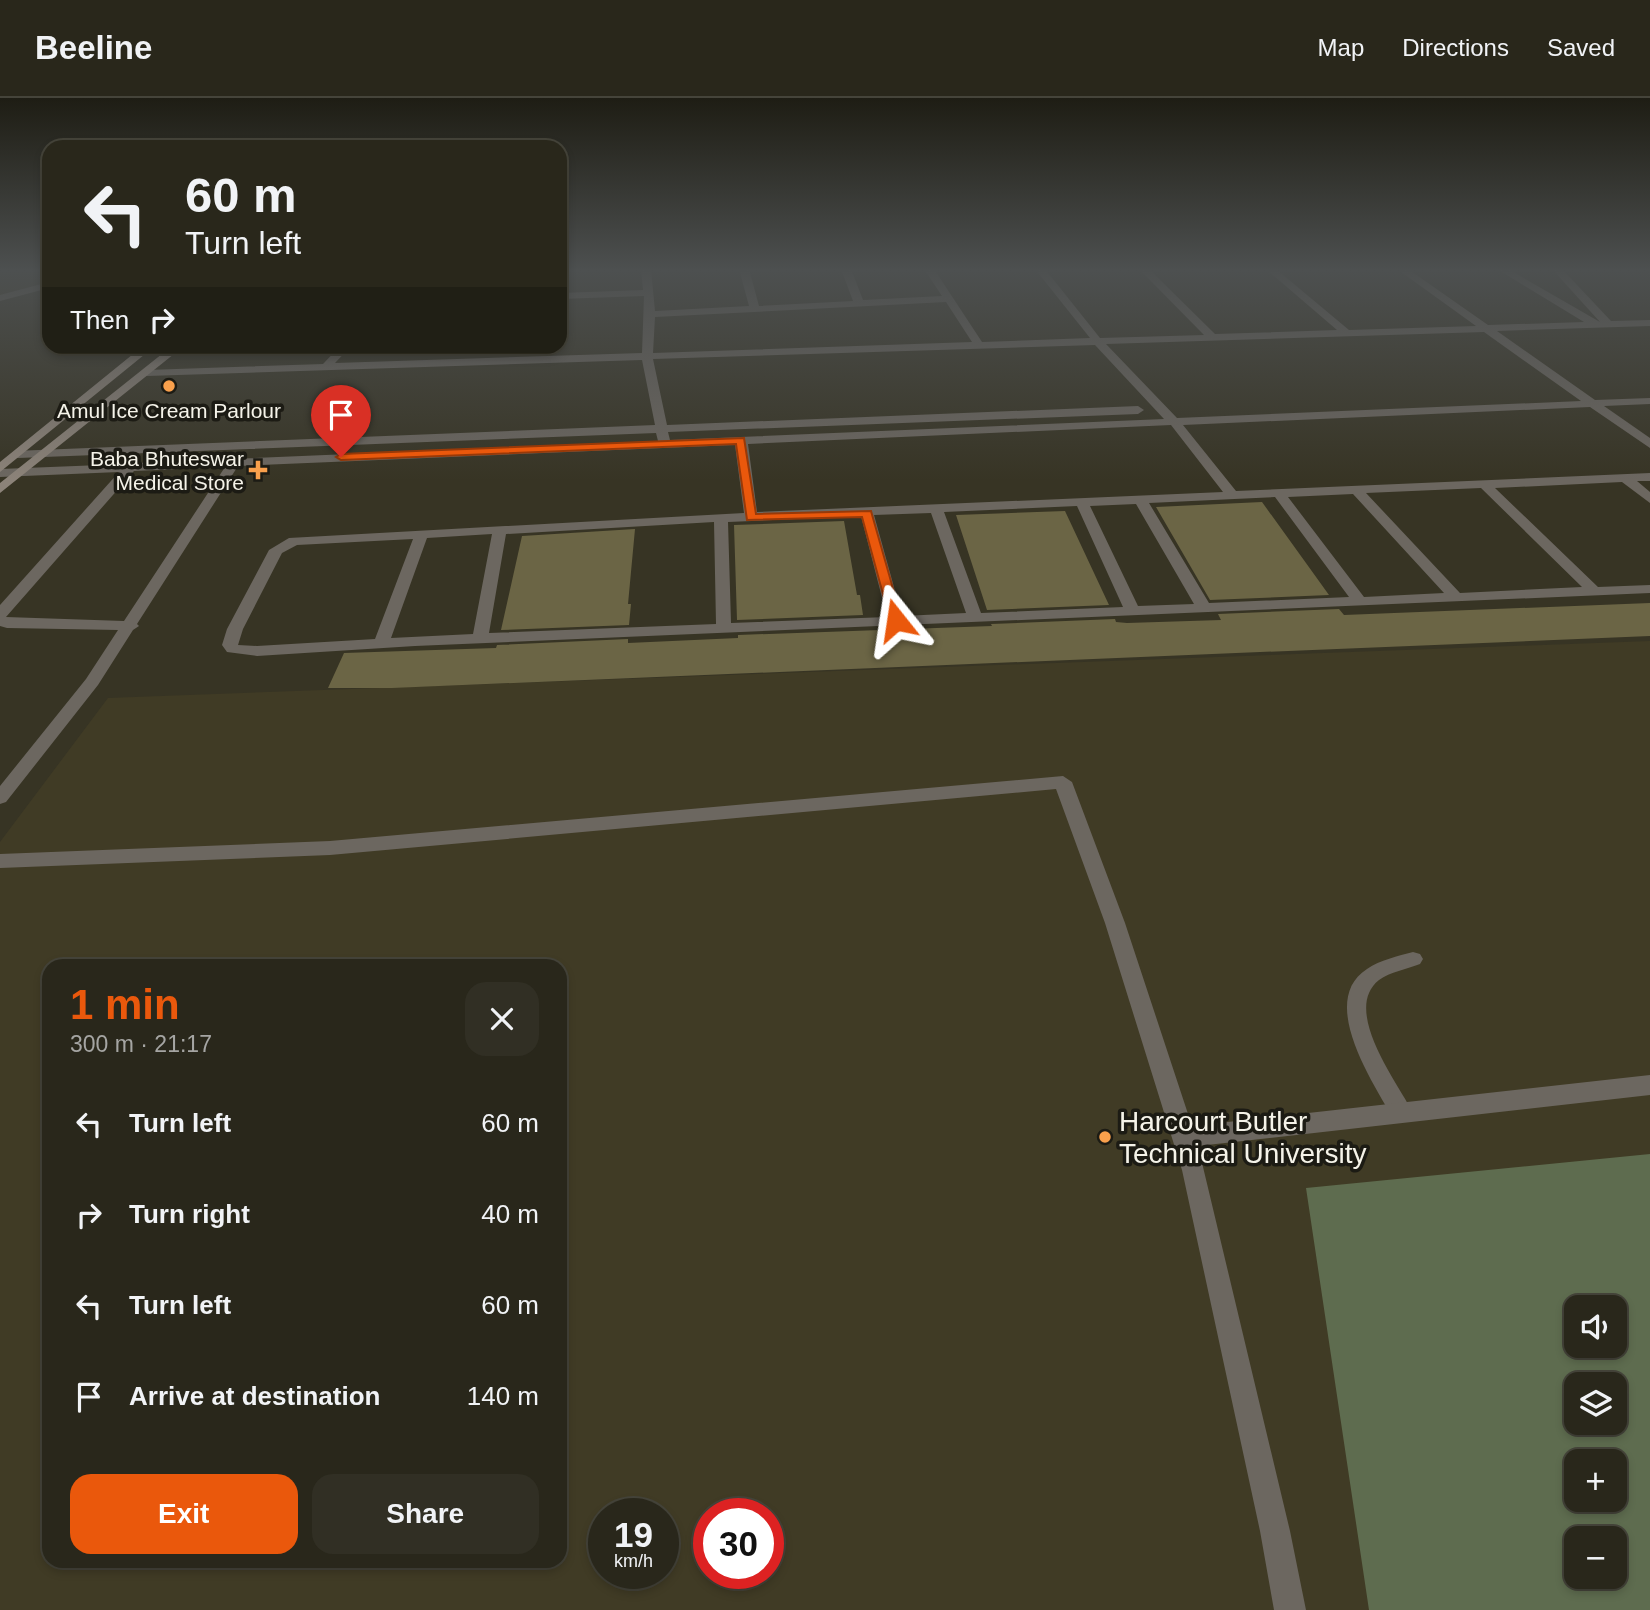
<!DOCTYPE html>
<html lang="en">
<head>
<meta charset="utf-8">
<style>
  body { margin:0; font-family:Helvetica,sans-serif; background:#312f24; color:#f1f3f6; height:100vh; display:flex; flex-direction:column; font-size:26px; white-space:nowrap }
  * { box-sizing:border-box; margin:0 }
  p { font-size:23px; color:#a5a5a3 }
  .icon { flex:none; width:38px; height:38px; fill:none; stroke:currentColor; stroke-width:2; stroke-linecap:round; stroke-linejoin:round }
  .map { position:relative; flex:1; overflow:hidden }
  .side { position:absolute; left:42px; top:861px; width:525px; height:609px; display:flex; flex-direction:column; background:#29271b; border-radius:21px; box-shadow:0 4px 10px #0003,0 0 0 2px #45443a }
  .side>* { flex:none }
  .banner { position:absolute; left:42px; top:42px; width:525px; height:214px; border-radius:21px; box-shadow:0 4px 10px #0003,0 0 0 2px #45443a; background:#29271b; color:#f1f3f6; overflow:hidden }
  .fabs { position:absolute; left:1564px; top:1197px; display:grid; gap:14px }
  .fabs a { display:grid; place-items:center; width:63px; height:63px; border-radius:14px; background:#29271b; box-shadow:0 4px 10px #0003,0 0 0 2px #45443a; font-size:35px }
  .speed { position:absolute; left:588px; top:1400px; display:flex; gap:14px; font-size:35px; font-weight:700; text-align:center }
  .speed>* { display:grid; place-content:center; width:91px; height:91px; border-radius:50%; background:#29271b; box-shadow:0 4px 10px #0003,0 0 0 2px #45443a; line-height:1 }
  .speed small { font-size:18px; font-weight:400 }
  .speed .limit { border:10px solid #d22; background:#fff; color:#111 }
  .pin { position:absolute; display:grid; place-items:center; width:60px; height:60px; color:#fff; margin:-72px -30px; border-radius:50% 50% 50% 0; rotate:-45deg; box-shadow:0 0 7px #0007 }
  .pin .icon { rotate:45deg }
  .me { position:absolute; width:77px; margin:-38px; rotate:345deg; stroke-linejoin:round; filter:drop-shadow(0 0 5px #0008) }
  .turn { display:flex; align-items:center; gap:24px; height:147px; padding:0 28px; font-size:32px }
  .turn .icon { width:91px; height:91px; stroke-width:2.5 }
  .turn b { display:block; font-size:49px; line-height:60px }
  .then { display:flex; align-items:center; height:66px; padding:0 28px; background:#0003; gap:14px; font-size:26px }
  .round { display:grid; place-items:center; flex:none; width:74px; height:74px; border-radius:21px; background:#312f24 }
  .headline { display:flex; align-items:center; justify-content:space-between; height:119px; padding:0 28px }
  h1 { font-size:42px; font-weight:800; line-height:52px; color:#ea580c }
  .cta { display:flex; gap:14px; margin-top:auto; padding:14px 28px }
  .cta a { flex:1; height:80px; border-radius:21px; background:#ea580c; color:#fff; font-size:28px; font-weight:800; line-height:80px; text-align:center }
  .cta a+a { background:#312f24; color:#f1f3f6 }
  ul { padding:0; list-style:none }
  li { display:flex; align-items:center; gap:21px; height:91px; padding:0 28px }
  li div { flex:1 }
  li b { display:block; font-size:26px }
  li em { font-style:normal }
  header { display:flex; align-items:center; gap:42px; box-sizing:border-box; height:98px; padding:0 35px; background:#29271b; border-bottom:2px solid #45443a }
  header strong { font-size:33px }
  nav { display:flex; gap:38px; margin-inline-start:auto; font-size:24px }
  .map>svg:first-child { display:block }
  .built { fill:#403b25; fill-rule:evenodd }
  .forest { fill:#5e6c4f; fill-rule:evenodd }
  .building { fill:#6b6545 }
  .lines { fill:none; stroke-linecap:round; stroke-linejoin:round }
  .service { fill:#6c6760; fill-rule:evenodd }
  .minor { fill:#6c6760; fill-rule:evenodd }
  .secondary { fill:#8c8379; fill-rule:evenodd }
  .route { fill:#ea580c; stroke:#983908; stroke-width:2 }
  .poi-dot { fill:#f9a04c; stroke:#1c1b14; stroke-width:2.5 }
  .labels { text-anchor:middle; dominant-baseline:central; stroke-width:7; stroke-linejoin:round; paint-order:stroke }
  .far-poi-label { font-size:21px; fill:#f5f3e9; stroke:#1c1b14 }
  .near-poi-label { font-size:28px; fill:#f5f3e9; stroke:#1c1b14; text-anchor:start }
</style>
</head>
<body>
<header>
<strong>Beeline</strong>
<nav><a>Map</a><a>Directions</a><a>Saved</a></nav>
</header>
<div class="map">
<svg width="1650" height="1512" viewBox="0 0 1650 1512">
  <rect width="100%" height="100%" fill="#373424"/>
  <path class="built" d="M0 171H49V185L0 198Z
    M1650 543V1512H0V744L108 600ZM49 868H560V1463H49ZM1577 1209H1615V1248H1577ZM1577 1286H1615V1325H1577ZM1577 1363H1615V1402H1577ZM604 1416H663V1475H604ZM709 1416H768V1475H709ZM1577 1440H1615V1479H1577Z"/>
  <path class="forest" d="M1650 1056V1512H1369L1306 1090ZM1577 1209H1615V1248H1577ZM1577 1286H1615V1325H1577ZM1577 1363H1615V1402H1577ZM1615 1440V1479H1577V1440Z"/>
  <path class="building" d="M1262 404 1329 497 1210 502 1156 409Z
    M1065 413 1109 507 987 512 956 417Z
    M844 423 857 497H860L863 517 737 522 734 427Z
    M635 431 628 506H631L629 527 501 532 522 438Z
    M1650 505V538L392 590H328L344 555 496 550 497 547 628 541V545L738 540V537L992 528 991 526 1115 521 1116 524 1127 525 1221 522 1218 516 1339 511 1344 517Z"/>
  <g class="lines">
    <path class="service" d="M49 184V190L0 203V197Z
      M1413 854 1420 856 1423 861 1420 866C1407 871 1390 874 1379 882 1341 912 1398 985 1413 1015L1410 1022 1402 1024 1394 1022C1374 986 1317 903 1367 871 1380 862 1398 858 1413 854Z"/>
    <path class="minor" d="M641 171H651L655 213 749 208 739 171H749L759 208 853 203 841 171H851L863 202 942 198 924 171H934L982 244 1090 240 1035 171H1045L1100 240 1204 237 1139 171H1149L1215 236 1337 232 1266 171H1276L1349 232 1476 228 1397 171H1408L1488 227 1584 224 1497 171H1508L1600 224 1552 171H1562L1611 223 1650 222V228L1497 233 1595 302 1650 300V306L1604 308 1650 340V350L1590 309 1183 327 1236 393 1650 375V383H1637L1650 394V405L1622 384 1495 390 1598 489 1650 487V495L415 548 257 558 227 554 222 547 227 531 269 452 289 440 744 415 735 347 238 368 137 526 139 528 133 532 98 587 6 704 0 706V688L86 581 118 532 7 530 0 528V507L119 374 0 379V371L126 366 132 363 137 365 658 343 656 335 18 360 14 359V353L655 327 642 262 147 278 141 275 147 272 323 266 340 248H351L335 265 642 255 644 198 560 201V195L643 192ZM946 204 972 244 653 255 655 219ZM1484 234 1581 303 1177 320 1106 246ZM1095 247 1164 321 670 342 668 334 1138 316 1144 312 1138 308 667 327 653 261ZM1171 327 1223 394 757 414 748 346ZM225 369 124 523 6 519 134 373ZM1481 390 1582 489 1460 495 1366 395ZM1353 396 1444 495 1364 499 1288 399ZM1275 399 1349 499 1209 505 1149 405ZM1136 406 1194 506 1138 508 1090 408ZM1077 408 1123 509 981 515 944 414ZM931 415 966 515 902 518 874 417ZM861 418 887 519 731 525 728 424ZM714 424 716 526 489 535 506 436ZM492 436 473 536 391 540 427 440ZM413 441 375 541 257 548 238 547 243 531 282 455 297 447Z
      M1063 678 1072 684 1125 825 1192 1028 1650 977V997L1198 1048 1290 1433 1306 1512H1274L1260 1433 1182 1072 1105 825 1056 691 330 757 0 770V756L330 743Z"/>
    <path class="secondary" d="M143 248H155L0 374V364Z
      M172 248H184L0 395V385Z"/>
  </g>
  <linearGradient id="sky" x2="0" y2="1"><stop stop-color="#1e1d14"/><stop offset="0.45" stop-color="#4d5050"/><stop offset="1" stop-color="#4d5050" stop-opacity="0"/></linearGradient>
  <rect width="1650" height="383" fill="url(#sky)"/>
  <path class="route" d="M744 340 756 416 871 413 902 522 900 525H892L890 522 862 419 747 422 736 346 341 362 336 359 341 356Z"/>
  <g class="poi-dot">
    <circle cx="169" cy="288" r="7"/>
    <path d="M254.5 361.5h7v7h7v7h-7v7h-7v-7h-7v-7h7z"/>
    <circle cx="1105" cy="1039" r="7"/>
  </g>
  <g class="labels">
    <g class="far-poi-label">
      <text x="169" y="312">Amul Ice Cream Parlour</text>
      <text x="244" y="360" text-anchor="end">Baba Bhuteswar<tspan x="244" dy="24">Medical Store</tspan></text>
    </g>
    <g class="near-poi-label">
      <text x="1119" y="1023">Harcourt Butler<tspan x="1119" dy="32">Technical University</tspan></text>
    </g>
  </g>
</svg>
<div class="fabs">
<a><svg class="icon" aria-label="sound" viewBox="0 0 24 24"><path d="M4 9h4l5-4v14l-5-4H4zM17 9q2 3 0 6"/></svg></a>
<a><svg class="icon" aria-label="layers" viewBox="0 0 24 24"><path d="M12 4l9 5-9 5-9-5zM3 14l9 5 9-5"/></svg></a>
<a>+</a>
<a>−</a>
</div>
<div class="speed"><div>19<small>km/h</small></div><div class="limit">30</div></div>
<div class="pin" style="left:341px;top:359px;background:#d93025"><svg class="icon" aria-label="arrive" viewBox="0 0 24 24"><path d="M6 21V4h12l-3 4 3 4H6"/></svg></div>
<svg class="me" style="left:896px;top:522px" viewBox="-20 -20 40 40"><path d="M0-17L14 15 0 8-14 15z" fill="#ea580c" stroke="#fff" stroke-width="4"/></svg>
<div class="banner">
<div class="turn"><svg class="icon" aria-label="left" viewBox="0 0 24 24"><path d="M17 20v-9H6M10 6l-5 5 5 5"/></svg><div><b>60 m</b>Turn left</div></div>
<div class="then">Then<svg class="icon" aria-label="right" viewBox="0 0 24 24"><path d="M7 20v-9h11M14 6l5 5-5 5"/></svg></div>
</div>
<section class="side">
<div class="headline"><div><h1>1 min</h1><p>300 m · 21:17</p></div><a class="round"><svg class="icon" aria-label="close" viewBox="0 0 24 24"><path d="M6 6l12 12M18 6L6 18"/></svg></a></div>
<ul>
<li><svg class="icon" aria-label="left" viewBox="0 0 24 24"><path d="M17 20v-9H6M10 6l-5 5 5 5"/></svg><div><b>Turn left</b></div><em>60 m</em></li>
<li><svg class="icon" aria-label="right" viewBox="0 0 24 24"><path d="M7 20v-9h11M14 6l5 5-5 5"/></svg><div><b>Turn right</b></div><em>40 m</em></li>
<li><svg class="icon" aria-label="left" viewBox="0 0 24 24"><path d="M17 20v-9H6M10 6l-5 5 5 5"/></svg><div><b>Turn left</b></div><em>60 m</em></li>
<li><svg class="icon" aria-label="arrive" viewBox="0 0 24 24"><path d="M6 21V4h12l-3 4 3 4H6"/></svg><div><b>Arrive at destination</b></div><em>140 m</em></li>
</ul>
<div class="cta"><a>Exit</a><a>Share</a></div>
</section>
</div>
</body>
</html>
